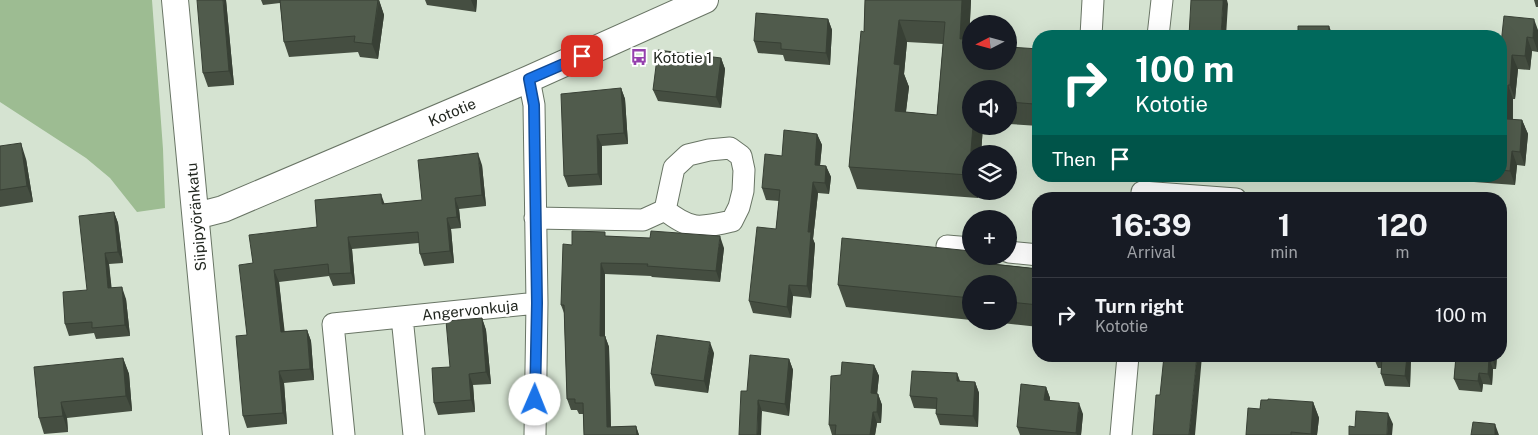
<!DOCTYPE html>
<html lang="en">
<head>
<meta charset="utf-8">
<style>
  body { margin:0; font-family:"Public Sans",sans-serif; background:#242831; color:#f1f3f6; height:100vh; display:flex; flex-direction:column; font-size:19px; white-space:nowrap }
  * { box-sizing:border-box; margin:0 }
  p { font-size:16px; color:#9ea1a6 }
  .icon { flex:none; width:28px; height:28px; fill:none; stroke:currentColor; stroke-width:2; stroke-linecap:round; stroke-linejoin:round }
  .map { position:relative; flex:1; overflow:hidden }
  .drawer { position:absolute; left:1032px; top:192px; width:475px; height:170px; display:flex; flex-direction:column; background:#171b24; border-radius:20px; box-shadow:0 5px 20px #0002 }
  .drawer>* { flex:none }
  .guide { position:absolute; left:1032px; top:30px; width:475px; height:152px; border-radius:20px; box-shadow:0 5px 20px #0002; background:#00695c; color:#fff; overflow:hidden }
  .needle { width:32px; rotate:264deg }
  .fabs { position:absolute; left:962px; top:15px; display:grid; gap:10px }
  .fabs a { display:grid; place-items:center; width:55px; height:55px; border-radius:50%; background:#171b24; box-shadow:0 5px 20px #0002; font-size:25px }
  .pin { position:absolute; display:grid; place-items:center; width:42px; height:42px; color:#fff; margin:-21px; border-radius:10px; box-shadow:0 2px 8px #0006 }
  .me { position:absolute; width:55px; margin:-28px; rotate:1deg; stroke-linejoin:round; filter:drop-shadow(0 0 4px #0008) }
  .turn { display:flex; align-items:center; gap:18px; height:105px; padding:0 20px; font-size:22px }
  .turn .icon { width:65px; height:65px; stroke-width:2.5 }
  .turn b { display:block; font-size:35px; line-height:42px }
  .then { display:flex; align-items:center; height:48px; padding:0 20px; background:#0003; gap:10px; font-size:19px }
  .eta { display:flex; justify-content:space-evenly; align-items:center; height:85px; text-align:center }
  .eta b { font-size:30px; font-weight:700; line-height:35px }
  ul { padding:0; list-style:none }
  li { display:flex; align-items:center; gap:15px; height:75px; padding:0 20px; border-top:1px solid #363941 }
  li div { flex:1 }
  li b { display:block; font-size:19px }
  li em { font-style:normal }
  .map>svg:first-child { display:block }
  .green { fill:#9dbc92 }
  .lines { fill:none; stroke-linecap:round; stroke-linejoin:round }
  .minor-casing { stroke:#697565; stroke-width:23 }
  .tertiary-casing { stroke:#697565; stroke-width:28 }
  .minor { stroke:#fff; stroke-width:21 }
  .tertiary { stroke:#fff; stroke-width:26 }
  .wall { fill:#454e41; fill-rule:evenodd }
  .shaded-wall { fill:#384035 }
  .building { fill:#505b4c; stroke:#384035; fill-rule:evenodd }
  .route-casing { stroke:#114b97; stroke-width:12 }
  .route { stroke:#1a73e8; stroke-width:9 }
  .labels { text-anchor:middle; dominant-baseline:central; stroke-width:5; stroke-linejoin:round; paint-order:stroke }
  .poi-label { font-size:15px; fill:#222720; stroke:#fff; text-anchor:start }
  .street-label { font-size:15px; fill:#222720; stroke:#fff }
</style>
</head>
<body>
<div class="map">
<svg width="1538" height="435" viewBox="0 0 1538 435">
  <rect width="100%" height="100%" fill="#d5e3d1"/>
  <path class="green" d="M0 0H152L163 149 165 208 137 212 110 178 86 158 0 102Z"/>
  <g class="lines">
    <g class="minor-casing">
      <path id="minor" d="M1091 36 1093 0
        M1158 36 1162 0
        M529 79 534 105 537 303 535 435
        M1142 192 1236 199
        M535 218 643 220 665 210C691 231 700 228 732 221L739 207 743 191 744 170 741 156 730 148 709 150 688 155 674 168 665 210
        M947 246 971 248
        M1009 252 1039 255
        M402 317 414 435
        M344 435 333 324 537 303
        M1121 435 1128 356"/>
    </g>
    <g class="tertiary-casing">
      <path id="tertiary" d="M175 0 216 435
        M196 216 223 209 529 79 705 0"/>
    </g>
    <use href="#minor" class="minor"/>
    <use href="#tertiary" class="tertiary"/>
  </g>
  <path class="wall" d="M226 0 234 85 208 87 203 73Z
    M261 0H379L384 15 378 59 360 57 358 52 289 57 284 42 280 3 263 5Z
    M425 0H477L476 12 427 5Z
    M865 0H971L969 39 971 61 1039 49V126L1009 124V89H971V126H983L981 154H971V191H978V198L857 189 849 167 864 32ZM907 42 943 44 937 115 906 112 909 87 904 74Z
    M1534 0H1538V7H1536Z
    M828 19 832 30 830 65 785 61 783 55 758 53 754 41Z
    M1538 30V52L1532 51 1530 70 1518 69 1515 99H1513V120H1522L1528 134 1525 166 1517 165 1515 185 1474 182 1472 176H1501V44Z
    M721 58 725 69 721 108 658 101 653 90Z
    M621 88 625 99 628 144 602 146V185L568 187 564 176Z
    M817 134 822 145 820 165 826 166 831 177 829 194 818 193 813 239 815 244 811 298 793 296 791 318 753 313 749 301 776 229 779 201 766 200 762 188 782 156Z
    M0 146 26 159 33 202 0 207Z
    M482 165 486 206 459 209 461 228 451 229 454 263 424 266 420 254 419 243 352 249 355 284 333 286 329 276 279 282 284 331 307 330 311 341 314 380 284 383 287 424 247 428 243 416 247 335 253 263 317 227 385 204 422 200Z
    M114 212 118 223 123 263 109 264 111 288 126 299 130 336 96 339 94 333 69 336 65 324 87 290Z
    M1501 219H1502L1507 230 1506 272H1502L1501 285Z
    M607 236 724 248 720 282 652 277 651 276 605 274V336L609 347 611 427 636 426 639 435H584L583 414H579L577 410H571L567 399 564 313 561 305 572 245Z
    M971 256H993L996 264 1039 269V327L983 321H1009V284H971V320L846 307 838 285Z
    M482 318 486 330 491 384 473 385 475 412 438 415 434 403 450 367Z
    M714 353 708 393 655 386 651 374Z
    M1285 356H1326V361H1287Z
    M1373 356H1411L1410 387 1385 386 1381 374V368H1378Z
    M1456 356H1497L1496 369H1493L1492 385 1483 384 1482 392 1459 390 1454 379Z
    M123 358 129 374 132 411 67 418 68 432 44 434 39 418Z
    M789 359 793 370 789 416 762 411 747 391Z
    M874 365 879 376 877 394H878L882 405 881 423H877L875 435H832L829 425 841 375Z
    M957 373 960 381 975 382 979 393 978 427 940 425 936 414V409L914 408 910 396Z
    M1046 387 1050 398V400L1083 414 1081 435H1020L1017 427Z
    M1313 402 1319 418 1317 435H1246L1260 409Z"/>
  <path class="shaded-wall" d="M223 0H226L234 85 229 71Z
    M379 0 384 15 378 59 372 44Z
    M471 0H477L476 12Z
    M962 0H971L968 61 960 39Z
    M1223 0H1227L1228 4 1226 36H1221Z
    M828 19 832 30 830 65 826 53Z
    M1534 19 1538 30V52L1533 38Z
    M899 20 907 42 904 74 909 87 903 134 895 111 894 64Z
    M1329 26 1333 36H1329Z
    M1527 37 1532 51 1530 70 1525 56Z
    M1512 55 1518 69 1515 99 1510 85Z
    M721 58 725 69 721 108 716 97Z
    M1508 85 1513 99 1512 133 1507 119Z
    M621 88 625 99 628 144 624 133Z
    M1522 120 1528 134 1525 166 1520 152Z
    M973 126H983L981 154H971V180L969 175Z
    M817 134 822 145 819 176 815 165Z
    M597 135 602 146V185L598 174Z
    M21 143 26 159 33 202 27 186Z
    M1512 151 1517 165 1515 185 1510 171Z
    M478 153 482 165 486 206 482 195Z
    M826 166 831 177 829 194 825 183Z
    M813 182 818 193 813 239 815 244 811 298 807 286 808 232Z
    M975 191H978V198Z
    M381 194 385 205 382 204Z
    M455 198 459 209 461 228 457 217Z
    M114 212 118 223 123 263 118 252Z
    M447 218 451 229 454 263 450 251Z
    M1502 219 1507 230 1506 272 1502 261Z
    M720 236 724 248 720 282 716 271Z
    M348 237 352 249 355 284 351 273Z
    M105 253 109 264 113 300 108 288Z
    M991 256H993L1000 276 991 264Z
    M601 263 605 274V348L600 336Z
    M274 270 279 282 286 343 281 332Z
    M789 285 793 296 791 318 787 307Z
    M122 287 126 299 130 336 125 325Z
    M482 318 486 330 491 384 486 372Z
    M307 330 311 341 314 380 310 369Z
    M605 336 609 347 611 435 607 427Z
    M710 342 714 353 708 393 704 381Z
    M1197 356H1202L1195 435H1189Z
    M1407 356H1411L1410 387 1405 376Z
    M1492 356H1497L1496 369 1492 358Z
    M123 358 129 374 132 411 126 396Z
    M1489 358 1493 369 1492 385 1488 374Z
    M789 359 793 370 789 416 785 404Z
    M874 365 879 376 876 404 871 393Z
    M279 371 284 383 287 424 283 413Z
    M957 373 961 385 957 381Z
    M1479 373 1483 384 1482 392 1478 381Z
    M469 374 473 385 475 412 471 400Z
    M975 382 979 393 978 427 973 416Z
    M1046 387 1050 398 1048 411 1044 400Z
    M878 394 882 405 881 423 877 412Z
    M758 400 762 411 761 435H757Z
    M61 402 67 418 68 432 63 416Z
    M1313 402 1319 418 1317 435H1311V434Z
    M1079 403 1083 414 1081 435H1077L1076 433Z
    M873 412 877 423 875 435H870Z
    M1388 413 1393 424 1392 435H1387Z
    M1495 424 1499 435H1495Z
    M636 426 639 435H637Z"/>
  <path class="building" d="M197 0H223L229 71 203 73Z
    M280 0H378L372 44 354 42 355 36 284 42Z
    M865 0H962L960 39H971V61H1009V47L1039 49V106H1034V104L1009 102V89H971V126H973L969 175 849 167 861 31 864 32ZM899 20 945 22 937 115 895 111 900 65 894 64Z
    M1191 0H1223L1221 36H1189Z
    M756 13 828 19 826 53 781 49V43L754 41Z
    M1504 16 1534 19 1533 38 1527 37 1525 56 1512 55 1510 85H1508L1507 119 1522 120 1520 152 1512 151 1510 171 1501 170V44Z
    M1298 26H1329V36H1276V31H1298Z
    M1399 33H1435V36H1399Z
    M658 50 721 58 716 97 653 90Z
    M621 88 624 133 597 135 598 174 564 176 561 94Z
    M784 130 817 134 815 165 826 166 825 183 813 182 808 232H811L807 286 789 285 787 307 749 301 757 227 776 229 780 190 762 188 765 154 782 156Z
    M21 143 27 186 0 190V146Z
    M478 153 482 195 455 198 457 217 447 218 450 251 420 254 418 232 348 237 351 273 329 274 328 264 274 270 281 332 307 330 310 369 279 371 283 413 243 416 236 336 247 335 239 265 253 263 249 235 317 227 315 200 381 194 382 204 422 200 418 160Z
    M114 212 118 252 105 253 108 288 122 287 125 325 92 328V322L65 324 63 292 87 290 79 216Z
    M1501 219H1502V261H1501Z
    M572 231 605 232V236L650 238 651 231 720 236 716 271 647 266 648 264 601 263 600 336H605L607 427 636 426 637 435H584L583 403H575V399H567L564 305H561L563 244 572 245Z
    M842 238 971 251V256H991V264L1039 269V305L1009 302V284H971V298L838 285Z
    M482 318 486 372 469 374 471 400 434 403 432 368 450 367 446 321Z
    M657 335 710 342 704 381 651 374Z
    M750 355 789 359 785 404 758 400 757 435H739L741 391H747Z
    M1164 356H1197L1189 435H1153L1156 395H1160Z
    M1376 356H1407L1405 376 1381 374 1382 357Z
    M1456 356H1492V358H1489L1488 374 1479 373 1478 381 1454 379Z
    M123 358 126 396 61 402 63 416 39 418 34 367Z
    M842 362 874 365 871 393 878 394 877 412H873L870 435H835L836 425H829L831 376 841 375Z
    M912 371 957 373V381L975 382 973 416 936 414 937 398 910 396Z
    M1021 384 1046 387 1044 400 1079 403 1076 433 1017 427Z
    M1268 399 1313 402 1311 434 1291 432V435H1246L1248 408 1260 409 1261 400H1268Z
    M1356 411 1388 413 1387 435H1349V426L1355 427Z
    M1473 422 1495 424V435H1471Z"/>
  <g class="lines">
    <g class="route-casing">
      <path id="route" d="M535 400 537 303 534 105 529 79 582 56"/>
    </g>
    <use href="#route" class="route"/>
  </g>
  <defs>
    <g id="bus-bare" transform="scale(1.35)"><path d="M-5-6H5V4H4V6H2V4H-2V6H-4V4H-5ZM-3.5-4V0h7V-4ZM-3.5 1.2v1.5H-2V1.2ZM2 1.2v1.5H3.5V1.2Z" fill="#9540ae" stroke="#fff" stroke-width="2.5" paint-order="stroke"/></g>
  </defs>
  <g fill-rule="evenodd">
    <use href="#bus-bare" x="639" y="57"/>
  </g>
  <g class="labels">
    <g class="poi-label">
      <text x="653" y="57">Kototie 1</text>
    </g>
    <g class="street-label">
      <text transform="translate(452 112) rotate(-23)">Kototie</text>
      <text transform="translate(196 217) rotate(-95)">Siipipyöränkatu</text>
      <text transform="translate(470 310) rotate(-6)">Angervonkuja</text>
    </g>
  </g>
</svg>
<div class="fabs">
<a><svg class="needle" viewBox="-14 -14 28 28"><path d="M0-13l5 13h-10z" fill="#e53935"/><path d="M0 13l5-13h-10z" fill="#9ea1a6"/></svg></a>
<a><svg class="icon" aria-label="sound" viewBox="0 0 24 24"><path d="M4 9h4l5-4v14l-5-4H4zM17 9q2 3 0 6"/></svg></a>
<a><svg class="icon" aria-label="layers" viewBox="0 0 24 24"><path d="M12 4l9 5-9 5-9-5zM3 14l9 5 9-5"/></svg></a>
<a>+</a>
<a>−</a>
</div>
<div class="pin" style="left:582px;top:56px;background:#d93025"><svg class="icon" aria-label="arrive" viewBox="0 0 24 24"><path d="M6 21V4h12l-3 4 3 4H6"/></svg></div>
<svg class="me" style="left:535px;top:400px" viewBox="-20 -20 40 40"><circle r="19" fill="#fff"/><path d="M0-13L10 11 0 6-10 11z" fill="#1a73e8"/></svg>
<div class="guide">
<div class="turn"><svg class="icon" aria-label="right" viewBox="0 0 24 24"><path d="M7 20v-9h11M14 6l5 5-5 5"/></svg><div><b>100 m</b>Kototie</div></div>
<div class="then">Then<svg class="icon" aria-label="arrive" viewBox="0 0 24 24"><path d="M6 21V4h12l-3 4 3 4H6"/></svg></div>
</div>
<section class="drawer">
<div class="eta">
<div><b>16:39</b><p>Arrival</p></div>
<div><b>1</b><p>min</p></div>
<div><b>120</b><p>m</p></div>
</div>
<ul>
<li><svg class="icon" aria-label="right" viewBox="0 0 24 24"><path d="M7 20v-9h11M14 6l5 5-5 5"/></svg><div><b>Turn right</b><p>Kototie</p></div><em>100 m</em></li>
</ul>
</section>
</div>
</body>
</html>
